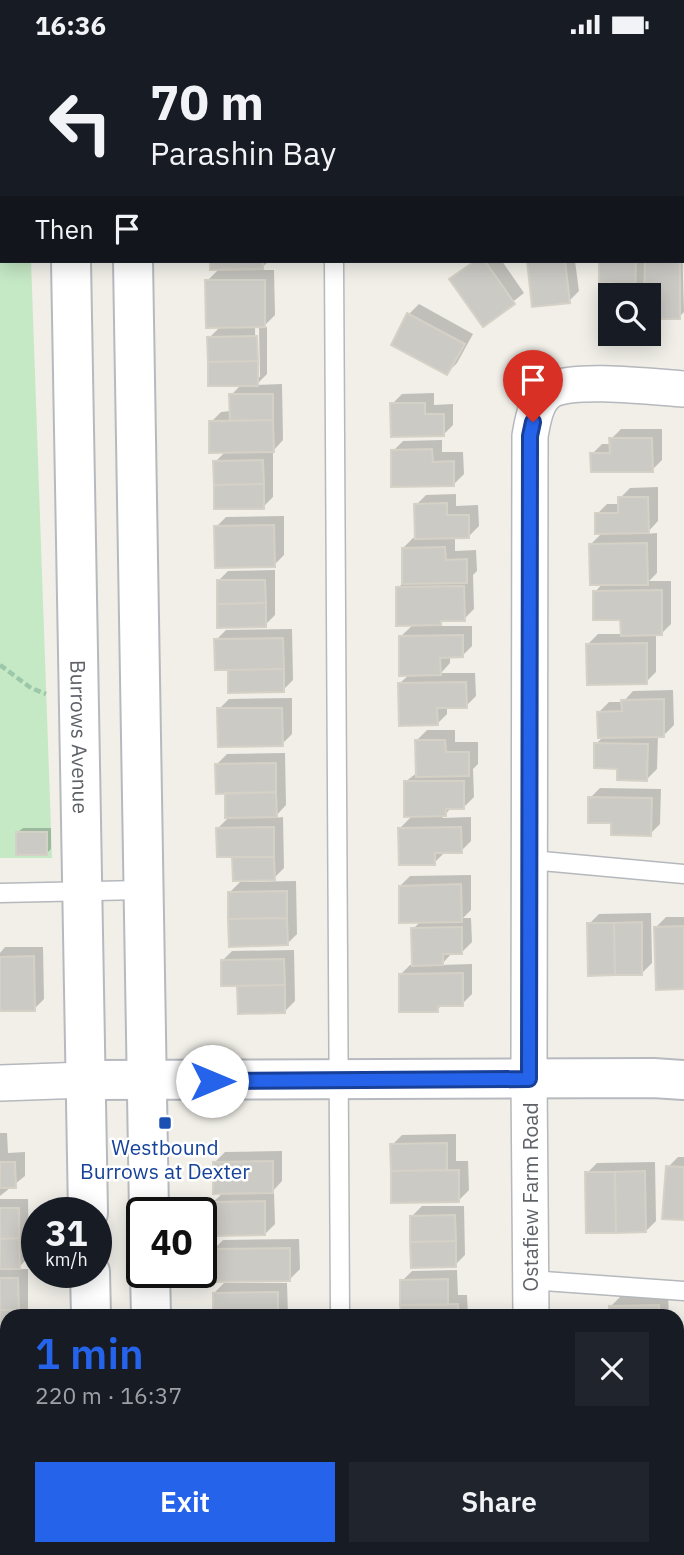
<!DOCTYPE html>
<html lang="en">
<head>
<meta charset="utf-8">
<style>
  body { margin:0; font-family:"IBM Plex Sans",sans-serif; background:#20242c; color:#f1f3f6; height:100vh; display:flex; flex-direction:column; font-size:26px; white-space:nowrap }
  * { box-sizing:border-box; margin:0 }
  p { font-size:23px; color:#9ea1a6 }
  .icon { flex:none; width:38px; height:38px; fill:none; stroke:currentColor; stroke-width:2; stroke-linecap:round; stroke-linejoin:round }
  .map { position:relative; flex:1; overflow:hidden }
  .panel { position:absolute; left:0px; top:1260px; width:684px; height:247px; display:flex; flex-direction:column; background:#171b24; border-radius:21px 21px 0 0; box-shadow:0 4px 18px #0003 }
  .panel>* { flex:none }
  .hud { position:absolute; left:0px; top:0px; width:684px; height:214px; box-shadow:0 4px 18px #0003; background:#171b24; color:#f1f3f6; overflow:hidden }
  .fabs { position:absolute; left:598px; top:234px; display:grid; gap:14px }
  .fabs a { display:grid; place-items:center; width:63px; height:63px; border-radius:0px; background:#171b24; box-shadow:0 4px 18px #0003; font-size:35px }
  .speed { position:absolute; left:21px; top:1148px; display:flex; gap:14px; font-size:35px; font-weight:700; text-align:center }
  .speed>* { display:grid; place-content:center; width:91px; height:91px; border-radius:50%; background:#171b24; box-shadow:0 4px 18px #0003; line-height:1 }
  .speed small { font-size:18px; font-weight:400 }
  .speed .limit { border:4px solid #111; border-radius:10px; background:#fff; color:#111 }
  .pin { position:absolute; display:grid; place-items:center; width:60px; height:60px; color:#fff; margin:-72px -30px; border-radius:50% 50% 50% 0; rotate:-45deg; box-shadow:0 0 7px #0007 }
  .pin .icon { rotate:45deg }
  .me { position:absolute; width:77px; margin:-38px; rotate:90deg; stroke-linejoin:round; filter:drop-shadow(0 0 5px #0008) }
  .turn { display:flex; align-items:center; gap:24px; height:147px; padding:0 35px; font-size:32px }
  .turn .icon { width:91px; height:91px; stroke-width:2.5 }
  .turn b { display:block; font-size:49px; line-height:60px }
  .then { display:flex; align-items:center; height:66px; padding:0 35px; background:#0003; gap:14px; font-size:26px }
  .round { display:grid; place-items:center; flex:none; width:74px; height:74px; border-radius:0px; background:#20242c }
  .summary { display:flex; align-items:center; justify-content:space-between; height:119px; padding:0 35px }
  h1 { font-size:42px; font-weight:600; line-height:52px; color:#2563eb }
  .action { display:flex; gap:14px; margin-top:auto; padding:14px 35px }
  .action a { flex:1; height:80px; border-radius:0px; background:#2563eb; color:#fff; font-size:28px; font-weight:600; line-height:80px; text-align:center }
  .action a+a { background:#20242c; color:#f1f3f6 }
  .status { display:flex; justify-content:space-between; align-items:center; height:49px; padding:0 35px; background:#171b24; direction:ltr }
  .status svg { height:19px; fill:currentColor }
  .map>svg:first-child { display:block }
  .green { fill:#c5e8c5 }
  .shadow { fill:#0003; fill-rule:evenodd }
  .building { fill:#cccac5; stroke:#d6d1c6; stroke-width:2 }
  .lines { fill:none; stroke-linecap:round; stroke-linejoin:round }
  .lane-casing { stroke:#b5b8bc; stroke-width:21 }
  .street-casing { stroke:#b5b8bc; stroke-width:38 }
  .secondary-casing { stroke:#b6babf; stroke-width:42 }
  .path { stroke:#9cc7a9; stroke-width:4.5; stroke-dasharray:7 3.5; stroke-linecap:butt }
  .lane { stroke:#fff; stroke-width:18 }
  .street { stroke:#fff; stroke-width:35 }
  .secondary { stroke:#fff; stroke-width:38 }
  .route-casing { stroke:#184099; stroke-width:18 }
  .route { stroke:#2563eb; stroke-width:12 }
  .transit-dot { fill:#1a4fb4; stroke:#fff; stroke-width:2.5 }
  .labels { text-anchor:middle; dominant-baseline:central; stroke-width:5; stroke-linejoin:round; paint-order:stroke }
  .street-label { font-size:21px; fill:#5f6368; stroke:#fff }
  .transit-label { font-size:21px; fill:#164399; stroke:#fff }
</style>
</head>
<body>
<div class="status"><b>16:36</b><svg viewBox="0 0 49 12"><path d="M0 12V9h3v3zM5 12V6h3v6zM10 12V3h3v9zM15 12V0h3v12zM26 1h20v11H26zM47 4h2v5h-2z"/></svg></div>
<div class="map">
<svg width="684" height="1506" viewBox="0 0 684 1506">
  <rect width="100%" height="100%" fill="#f1efe8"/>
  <path class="green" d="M0 0H38L2 2V212H31L52 809H0Z"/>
  <path class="shadow" d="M245 0H281V2H244Z
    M684 18V63H682V19Z
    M682 194 684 263 679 268 660 245 615 247V232H601V212H682Z
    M212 212H269L259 221H274L275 266 263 278H267V325L256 336 282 335 283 391 273 402V448L263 458 215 413 226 402 211 373 221 363 231 362V346L242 335 209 289 221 277 207 232 220 219H212ZM255 279H259L260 328H256Z
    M474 212H502L524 244 483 276 451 231Z
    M528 212H575L579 242 569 252 533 256Z
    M419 255 473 285 457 314 447 324 409 265Z
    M434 344V356L453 355V376L443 386 392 355 402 345Z
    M621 380H662V411L652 421 592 405 602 395H611V390Z
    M442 391V403H463L464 425 454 435 393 402 403 392Z
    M658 438V472L646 485 657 484V524L649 532H671V575L661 585H656V623L646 633 588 595 598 585H622V569L595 543 603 534 591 495 603 483 597 465 607 455H620V449L630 439Z
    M456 445V457L478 456 479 477 469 487 455 488V502L476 501 477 522 473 526 474 560 464 570 444 571 437 577H472V597L462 607H450V614L441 624H475L476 647 466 657H447V665L437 675 400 634 410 625 400 588 414 575 398 539 404 533 403 499 413 489H416V456L426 446Z
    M284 467V506L274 516 216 478 226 468Z
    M275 521V566L265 576 218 532 228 522Z
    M292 580 293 631 283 641 230 642V619L216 591 226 581Z
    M673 641 674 676 664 686H658L657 720 647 730 619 718 596 695 604 687 599 663 609 653H623L633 642Z
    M292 649V685L282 695 219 660 229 650Z
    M427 681H455V693H478V715L473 720 474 748 464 758H452L442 769 471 768V792L461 802 444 804 434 814 400 779 413 766 405 733 418 723 417 691Z
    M285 704 286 756 274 769 283 768 284 819 274 829 234 807 218 779 230 767 226 743 217 715 227 705Z
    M600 739 661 740 660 775 650 785 590 749Z
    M23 779H51V800L46 805 18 783Z
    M471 826V861L463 869H471L472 893 462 903H453L441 916 472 915V945L462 955H443L437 961 400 926 410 916H414L413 880 421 872 400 837 410 827Z
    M296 832 297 885 287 895 230 843 240 833Z
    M651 864 652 914 642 924 589 875 599 865Z
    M666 868H684V938L656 878Z
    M5 898H43L44 950 34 960 0 961V904Z
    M294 901 295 952 285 962 240 963 239 935 222 912 232 902Z
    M0 1084H7L8 1104 25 1103V1127L0 1147Z
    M456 1085V1112H468L469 1141 459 1151 392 1152V1096L402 1086Z
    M282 1102V1132L272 1143H274L275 1175 265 1185 213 1153 224 1143 215 1113 225 1103Z
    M678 1108H684V1169L668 1118Z
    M655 1113 656 1172 646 1182 587 1124 597 1114Z
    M0 1150H28L29 1208 17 1220H28V1267H7V1351L0 1357Z
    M422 1157H464L465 1206 455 1216 412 1167Z
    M299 1190 300 1220 290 1230 213 1201 223 1191Z
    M457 1221 458 1246H467L468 1267H403L402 1232 412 1222Z
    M224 1234H287L288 1267H215L214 1244Z
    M621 1247H668L669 1267H611V1257Z
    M0 1365H7V1500H24L20 1504 0 1505Z
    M231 1500H299V1506H231Z
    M419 1500H478V1506H419Z
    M613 1500H663L660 1503H678V1506H627L631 1501 613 1502Z"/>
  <path class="building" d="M210 212H263V220L210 221Z
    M475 212H485L515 255 483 278 449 230Z
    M527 212H565L570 254 532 258Z
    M599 212H636L635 247H613V234H599Z
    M645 212H680V270H658V247H644Z
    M205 231H265V278L206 279Z
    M407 264 465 295 447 326 391 296Z
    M257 287 258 312 208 313 207 288Z
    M258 312V337H208V313Z
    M229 345H273V371L230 372Z
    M390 354H425V365H444V387L391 388Z
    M273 371 274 403 209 404V372Z
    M609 389H652L653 423H591L590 404H610Z
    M432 400 433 413 454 412V437L391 438V401Z
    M263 411 264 435 214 436 213 412Z
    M264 435V460H214V436Z
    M618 448H648L649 484 595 485V464H618Z
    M447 454V466H469V489L415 490 414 455Z
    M274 476 275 518 215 519 214 477Z
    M647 494 648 536H590L589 495Z
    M445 498 446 511 467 510V534L402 535V499Z
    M217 531H265L266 554 217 555Z
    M464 537 465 572H441V576L396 577V538Z
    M662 541V586L621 587 620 571H593V542Z
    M266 554V578L217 579V555Z
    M463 586V608L440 609 441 626 399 627V587Z
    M283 589 284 620 215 621 214 590Z
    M647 594V635L587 636 586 595Z
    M284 620V643L228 644V621Z
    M466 633 467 659H437L438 676 399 677 398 634Z
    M664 650V688L598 689 597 663 622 662 621 651Z
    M217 659H282L283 697 218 698Z
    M415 691H445L446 703H469V727L416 728Z
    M594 694 648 695 647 732 617 731V720L594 719Z
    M276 714V743L216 745 215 715Z
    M404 732H464V760H446V767L404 768Z
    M276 743 277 768 225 769V744Z
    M588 748 652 749 651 787 611 786V774H588Z
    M274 778V808H217L216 779Z
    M461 778 462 804H435V816H399L398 779Z
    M16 783H47V806H16Z
    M232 808H274L275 831 233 832Z
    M461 835 462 873 399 874V837Z
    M287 842V869L228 870V843Z
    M287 869 288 896 229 898 228 870Z
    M642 873V926H615L614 874Z
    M587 874H614L615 926 588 927Z
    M684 877V940L656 941 654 878Z
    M462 878V905H443V916L412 917 411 879Z
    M34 907 35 962H0V908Z
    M284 910 285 936 221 937V911Z
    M463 924V957H438V963H399V925Z
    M285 936V964L238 965 237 937Z
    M447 1094V1121L391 1122 390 1095Z
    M273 1112V1144L213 1145V1113Z
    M0 1113H15L16 1139H0Z
    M666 1117 684 1118V1171L662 1170Z
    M459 1121V1153L391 1154V1122Z
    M645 1122 646 1183 616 1184 615 1123Z
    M585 1123H615L616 1184H586Z
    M265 1152V1186L212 1187V1153Z
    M0 1159H19V1189L0 1190Z
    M455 1166 456 1192 410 1193V1167Z
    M19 1189 20 1220H0V1190Z
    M456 1192V1218L411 1219 410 1193Z
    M290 1199V1232L211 1233V1200Z
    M0 1229H18L19 1261H0Z
    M448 1230V1256H400V1231Z
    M278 1243V1267H213V1244Z
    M458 1255V1267H401L400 1256Z
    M659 1256V1267H609V1257Z
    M0 1261H19V1267H7V1293H0Z
    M0 1302 1 1315H7V1340H0Z
    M7 1374V1405H0V1375Z
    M0 1405H7V1435H0Z
    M0 1444H3V1472H0Z
    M0 1472H7V1500H20V1506H0Z
    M229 1500H290V1506H230Z
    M418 1500H468V1506H418Z
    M611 1500H663V1503H611Z"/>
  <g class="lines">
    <g class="lane-casing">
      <path id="lane" d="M333 0V2
        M682 152H684
        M334 212 340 1267
        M531 811 684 825
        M0 844 142 841
        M530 1231 684 1242
        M343 1500V1506"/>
    </g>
    <g class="street-casing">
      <path id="street" d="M0 1034 86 1031
        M531 1267 529 1030 530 387C533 370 536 348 553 340 579 329 654 338 684 340
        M538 1500V1506"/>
    </g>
    <g class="secondary-casing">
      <g id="secondary">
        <path d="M89 2V0"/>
        <path d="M150 2V0"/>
        <path id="s1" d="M71 212 88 1164"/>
        <path d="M133 212 149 1164"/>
        <path d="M86 1031 653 1029 684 1031"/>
        <path d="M90 1223 91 1267"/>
        <path d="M150 1223 151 1267"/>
        <path d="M96 1500V1506"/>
        <path d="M156 1500V1506"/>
      </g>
    </g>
    <path class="path" d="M0 616 31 639 46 645"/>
    <use href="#lane" class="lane"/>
    <use href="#street" class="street"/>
    <use href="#secondary" class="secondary"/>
  </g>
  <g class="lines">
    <g class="route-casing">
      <path id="route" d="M212 1032 529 1030 530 387 533 373"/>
    </g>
    <use href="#route" class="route"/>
  </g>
  <rect class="transit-dot" x="158" y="1067" width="14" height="14" rx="3.5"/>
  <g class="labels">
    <g class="street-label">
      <text stroke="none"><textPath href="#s1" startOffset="476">Burrows Avenue</textPath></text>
      <text transform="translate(530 1148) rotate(-90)">Ostafiew Farm Road</text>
    </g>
    <g class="transit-label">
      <text x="165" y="1098">Westbound<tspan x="165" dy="24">Burrows at Dexter</tspan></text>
    </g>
  </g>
</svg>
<div class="fabs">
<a><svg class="icon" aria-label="search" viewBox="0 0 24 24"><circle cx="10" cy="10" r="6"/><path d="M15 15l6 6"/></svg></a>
</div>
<div class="speed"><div>31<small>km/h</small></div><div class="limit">40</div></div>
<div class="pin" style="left:533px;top:373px;background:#d93025"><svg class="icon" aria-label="arrive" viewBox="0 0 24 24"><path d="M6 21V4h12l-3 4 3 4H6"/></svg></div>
<svg class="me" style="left:212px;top:1032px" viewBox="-20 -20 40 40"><circle r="19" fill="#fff"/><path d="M0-13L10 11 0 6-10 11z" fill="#2563eb"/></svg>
<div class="hud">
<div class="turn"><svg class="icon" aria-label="left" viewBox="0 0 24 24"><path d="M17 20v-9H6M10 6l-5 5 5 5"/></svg><div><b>70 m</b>Parashin Bay</div></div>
<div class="then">Then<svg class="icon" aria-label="arrive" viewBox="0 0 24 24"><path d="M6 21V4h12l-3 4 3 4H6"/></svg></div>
</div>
<section class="panel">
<div class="summary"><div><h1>1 min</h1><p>220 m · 16:37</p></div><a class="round"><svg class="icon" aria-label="close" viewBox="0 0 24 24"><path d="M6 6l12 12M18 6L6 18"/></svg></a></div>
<div class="action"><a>Exit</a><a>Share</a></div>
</section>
</div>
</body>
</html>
